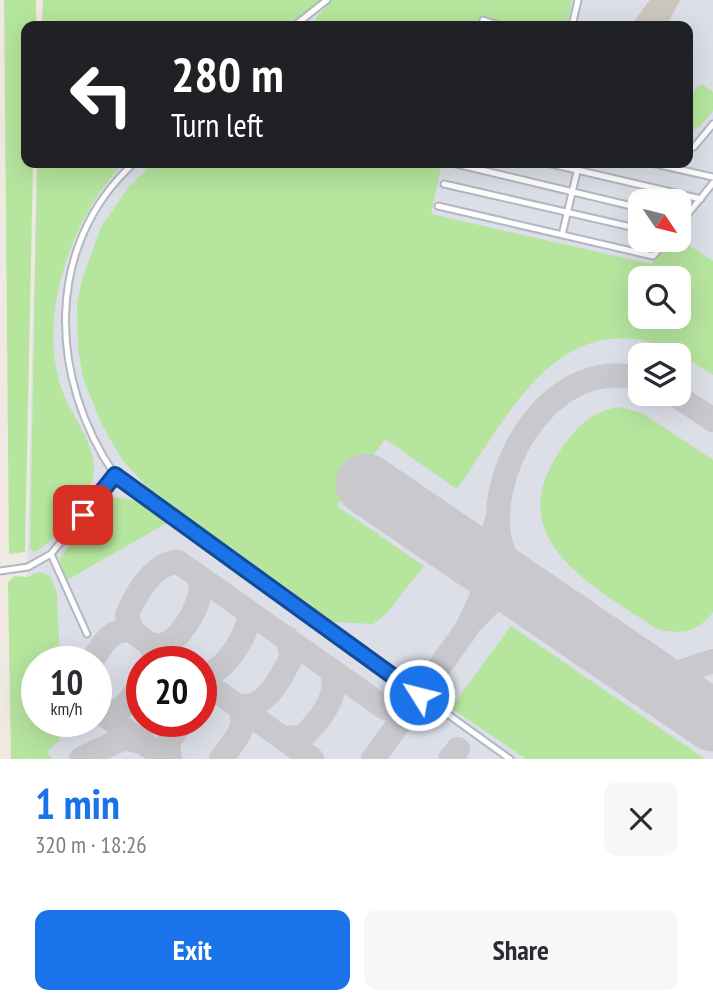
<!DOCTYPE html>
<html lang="en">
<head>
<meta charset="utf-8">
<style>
  body { margin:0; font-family:"PT Sans Narrow",sans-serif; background:#f7f7f7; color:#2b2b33; height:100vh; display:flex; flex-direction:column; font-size:26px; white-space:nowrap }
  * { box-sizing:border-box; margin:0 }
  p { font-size:23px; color:#7c7c81 }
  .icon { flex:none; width:38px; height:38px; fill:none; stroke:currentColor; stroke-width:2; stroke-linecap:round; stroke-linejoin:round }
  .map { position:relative; height:759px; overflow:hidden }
  .sheet { display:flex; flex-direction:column; background:#fff; flex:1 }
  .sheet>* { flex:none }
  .hud { position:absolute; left:21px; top:21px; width:672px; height:147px; border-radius:14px; box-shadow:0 7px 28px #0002; background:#202124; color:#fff; overflow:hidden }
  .needle { width:46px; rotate:125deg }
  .buttons { position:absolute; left:628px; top:189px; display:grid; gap:14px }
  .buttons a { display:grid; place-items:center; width:63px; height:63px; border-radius:14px; background:#fff; box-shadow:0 7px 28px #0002; font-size:35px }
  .speed { position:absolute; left:21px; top:646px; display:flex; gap:14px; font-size:35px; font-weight:700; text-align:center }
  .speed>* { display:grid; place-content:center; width:91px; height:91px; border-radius:50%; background:#fff; box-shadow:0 7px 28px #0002; line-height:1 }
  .speed small { font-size:18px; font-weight:400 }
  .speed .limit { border:10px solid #d22; background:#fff; color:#111 }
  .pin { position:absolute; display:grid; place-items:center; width:60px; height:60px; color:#fff; margin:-30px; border-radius:14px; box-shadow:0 4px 10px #0006 }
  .me { position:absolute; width:77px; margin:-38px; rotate:306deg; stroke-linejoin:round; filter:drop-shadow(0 0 5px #0008) }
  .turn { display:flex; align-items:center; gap:24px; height:147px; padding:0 35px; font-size:32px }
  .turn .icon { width:91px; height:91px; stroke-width:2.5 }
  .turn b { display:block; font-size:49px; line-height:60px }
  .round { display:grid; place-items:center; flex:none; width:74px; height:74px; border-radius:14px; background:#f7f7f7 }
  .head { display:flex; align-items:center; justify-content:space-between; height:119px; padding:0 35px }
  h1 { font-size:42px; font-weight:800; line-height:52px; color:#1a73e8 }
  .button { display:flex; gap:14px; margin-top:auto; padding:14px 35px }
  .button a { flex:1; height:80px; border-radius:14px; background:#1a73e8; color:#fff; font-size:28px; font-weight:800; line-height:80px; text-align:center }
  .button a+a { background:#f7f7f7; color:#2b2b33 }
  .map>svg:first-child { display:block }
  .airport { fill:#dcdee8; fill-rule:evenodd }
  .green { fill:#b6e59e; fill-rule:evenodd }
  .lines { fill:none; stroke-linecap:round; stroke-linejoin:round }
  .taxiway { stroke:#c9c8cc; stroke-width:24 }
  .runway { stroke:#c9c8cc; stroke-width:61 }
  .building { fill:#cbc7bf; stroke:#cbc5ba; stroke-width:2 }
  .lane-casing { stroke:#b4b7c1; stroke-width:9 }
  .lane { stroke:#fff; stroke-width:5 }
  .route-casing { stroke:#114b97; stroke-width:18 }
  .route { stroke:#1a73e8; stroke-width:12 }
</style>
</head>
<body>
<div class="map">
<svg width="713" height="759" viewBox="0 0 713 759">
  <rect width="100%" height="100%" fill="#efe9e1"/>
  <path class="airport" d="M43 0H713V759H35L27 577 37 163H688V26H42ZM640 201H679V240H640ZM640 278H679V317H640ZM640 355H679V394H640ZM37 662H96V721H37ZM142 662H201V721H142Z"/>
  <path class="green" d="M4 0H36V26H26V163H33L25 552 9 554Z
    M43 0H321L286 26H42Z
    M332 0H572L567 26H513L482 17 469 26H317L316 18Z
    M703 85 713 92V111L700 126 688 133V102L696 87Z
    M37 163H124C72 216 36 316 62 390 71 415 94 441 94 469 95 492 55 544 34 552L30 549Z
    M153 163H442L431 214 651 264 672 241 679 239 713 261V375C698 366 683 355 667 348 559 304 507 418 457 489L385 439 337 506 424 566 386 614 373 624 334 622 150 490 123 461 102 425 83 378 78 348 77 304 82 280 101 227 128 188ZM640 278H679V317H640Z
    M619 407 642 413 713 460V612C699 632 680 635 657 629 596 587 501 542 558 454 574 429 589 412 619 407Z
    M114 497 139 501 167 523 67 580 61 568 60 559 95 509Z
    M39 572 50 576 57 593 60 661 37 662V721H68L69 729 58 735 61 740 49 749 48 754 52 759H11L8 582 14 576 27 577Z
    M511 626 705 759H526L451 708Z"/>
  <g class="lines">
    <path class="taxiway" d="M674 394 713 420
      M526 594C517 576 502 555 499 535 489 460 556 355 640 379
      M474 620C489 602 501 591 526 594
      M153 651 150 644C156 645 162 646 167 643 184 636 207 595 199 577
      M91 662C102 646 110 627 132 631
      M175 662 132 631 127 615C135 595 154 562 178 562L385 708 400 712 413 703
      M630 664 680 672 713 661
      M201 676C223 674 243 641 249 621L245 609
      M201 680 312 759
      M237 705C265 712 281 678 292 656L287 638
      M96 708C120 719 129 701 142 684
      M96 709 166 759
      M282 738 302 737C319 722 343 692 330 669
      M81 759 124 738 144 743
      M170 759 168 743 182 721
      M221 759C233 742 252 726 237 705
      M373 759 466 630 481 598 495 525
      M450 759 458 749"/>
    <path class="runway" d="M366 484 713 721"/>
  </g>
  <path class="building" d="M651 0H679L665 26H632Z"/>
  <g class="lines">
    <g class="lane-casing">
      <path id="lane" d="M483 20 501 26
        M294 26 327 0
        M572 26 578 0
        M688 148 694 147 713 124
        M134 163C43 246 49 379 115 475L510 759
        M452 163 640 208
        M547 163 701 199
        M651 163 713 177
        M444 184 640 229
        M438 206 653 256 667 240
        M679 225 713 183
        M562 235 579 163
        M51 554 87 634
        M0 571 28 567 51 554 115 475"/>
    </g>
    <use href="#lane" class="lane"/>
  </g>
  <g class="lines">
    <g class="route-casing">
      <path id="route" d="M83 515 115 475 419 695"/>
    </g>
    <use href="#route" class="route"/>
  </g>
</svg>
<div class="buttons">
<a><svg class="needle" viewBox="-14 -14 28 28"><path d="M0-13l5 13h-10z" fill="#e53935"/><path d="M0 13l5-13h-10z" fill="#7c7c81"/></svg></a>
<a><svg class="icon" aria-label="search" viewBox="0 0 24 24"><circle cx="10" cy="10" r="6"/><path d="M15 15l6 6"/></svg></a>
<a><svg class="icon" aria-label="layers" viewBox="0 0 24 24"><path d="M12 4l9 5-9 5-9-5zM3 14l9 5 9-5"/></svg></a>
</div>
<div class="speed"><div>10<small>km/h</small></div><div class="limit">20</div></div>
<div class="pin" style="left:83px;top:515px;background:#d93025"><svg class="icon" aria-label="arrive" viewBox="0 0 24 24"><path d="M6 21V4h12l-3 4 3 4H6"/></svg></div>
<svg class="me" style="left:419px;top:695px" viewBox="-20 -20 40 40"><circle r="17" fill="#1a73e8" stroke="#fff" stroke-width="3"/><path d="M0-11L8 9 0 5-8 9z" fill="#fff"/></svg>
<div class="hud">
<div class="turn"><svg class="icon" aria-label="left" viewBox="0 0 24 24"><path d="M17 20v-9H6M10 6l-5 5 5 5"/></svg><div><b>280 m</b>Turn left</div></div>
</div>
</div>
<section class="sheet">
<div class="head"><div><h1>1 min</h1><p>320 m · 18:26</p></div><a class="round"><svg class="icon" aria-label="close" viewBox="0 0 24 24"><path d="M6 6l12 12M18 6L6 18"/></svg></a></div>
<div class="button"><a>Exit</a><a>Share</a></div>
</section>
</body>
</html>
